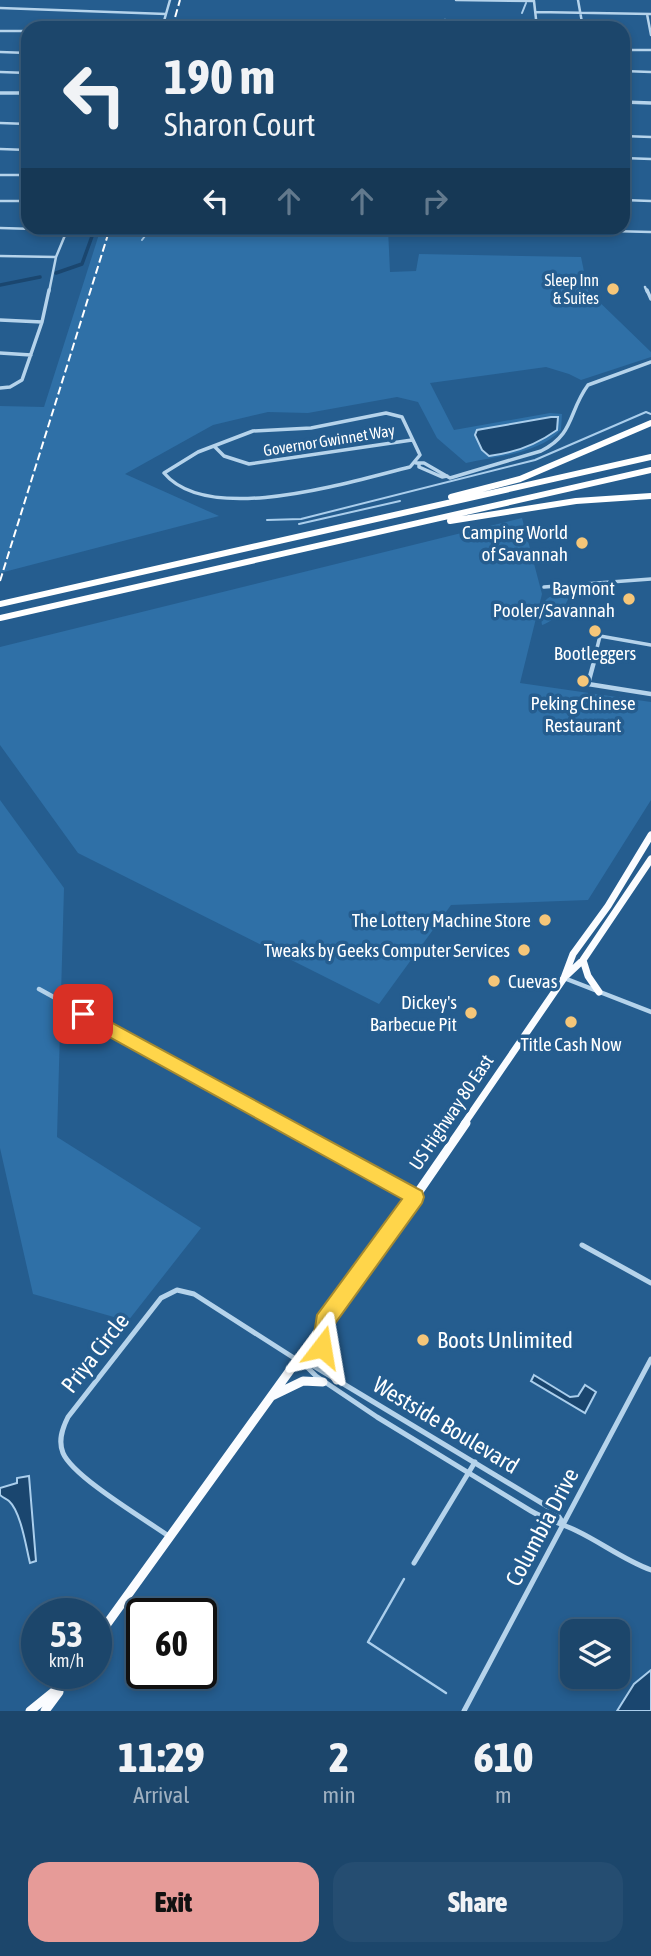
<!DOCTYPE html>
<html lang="en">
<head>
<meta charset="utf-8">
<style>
  body { margin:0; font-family:"Asap Condensed",sans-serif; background:#254d71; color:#f1f3f6; height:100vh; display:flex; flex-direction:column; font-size:26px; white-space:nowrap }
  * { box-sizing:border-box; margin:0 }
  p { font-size:23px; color:#a0b1c1 }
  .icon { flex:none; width:38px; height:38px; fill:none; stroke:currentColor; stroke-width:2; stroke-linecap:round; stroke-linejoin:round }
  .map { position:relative; height:1711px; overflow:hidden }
  .sheet { display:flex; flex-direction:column; background:#1c466b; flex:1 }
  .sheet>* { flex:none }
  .banner { position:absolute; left:21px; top:21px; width:609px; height:214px; border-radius:21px; box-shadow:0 4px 10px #0003,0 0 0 2px #3a5e7e; background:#1c466b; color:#f1f3f6; overflow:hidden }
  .buttons { position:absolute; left:560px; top:1619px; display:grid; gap:14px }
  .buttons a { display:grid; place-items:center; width:70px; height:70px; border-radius:14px; background:#1c466b; box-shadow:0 4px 10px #0003,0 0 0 2px #3a5e7e; font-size:35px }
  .speed { position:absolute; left:21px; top:1598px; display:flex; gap:14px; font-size:35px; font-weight:700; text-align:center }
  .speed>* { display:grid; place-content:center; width:91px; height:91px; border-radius:50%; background:#1c466b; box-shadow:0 4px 10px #0003,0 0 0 2px #3a5e7e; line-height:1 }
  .speed small { font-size:18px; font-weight:400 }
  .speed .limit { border:4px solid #111; border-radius:10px; background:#fff; color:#111 }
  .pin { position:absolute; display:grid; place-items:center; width:60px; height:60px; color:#fff; margin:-30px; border-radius:14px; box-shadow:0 4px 10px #0006 }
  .me { position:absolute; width:77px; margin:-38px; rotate:14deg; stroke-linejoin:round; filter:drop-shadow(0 0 5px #0008) }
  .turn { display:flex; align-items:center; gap:24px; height:147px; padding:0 28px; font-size:32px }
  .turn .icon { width:91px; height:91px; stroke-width:2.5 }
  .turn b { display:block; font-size:49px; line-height:60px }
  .lanes { display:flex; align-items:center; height:66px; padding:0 28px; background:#0003; justify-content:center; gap:35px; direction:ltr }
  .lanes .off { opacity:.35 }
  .eta { display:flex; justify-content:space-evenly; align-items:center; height:119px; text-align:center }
  .eta b { font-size:42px; font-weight:800; line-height:49px }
  .action { display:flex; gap:14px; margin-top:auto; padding:14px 28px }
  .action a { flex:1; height:80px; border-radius:21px; background:#e69b98; color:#111; font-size:28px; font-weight:800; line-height:80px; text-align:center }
  .action a+a { background:#254d71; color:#f1f3f6 }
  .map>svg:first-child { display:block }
  .green { fill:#2f70a7 }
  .water { fill:#1a466f; stroke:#aaceec; stroke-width:2 }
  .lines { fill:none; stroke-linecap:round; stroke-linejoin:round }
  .stream-far1 { stroke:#aaceec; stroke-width:2 }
  .stream { stroke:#aaceec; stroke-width:2.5 }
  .canal { stroke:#1a466f; stroke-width:3.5 }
  .minor-far3 { stroke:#b5d3eb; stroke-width:2.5 }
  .minor-far2 { stroke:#b5d3eb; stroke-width:3.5 }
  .minor-far1 { stroke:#b5d3eb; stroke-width:4.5 }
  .minor { stroke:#b5d3eb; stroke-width:5 }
  .tertiary { stroke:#b5d3eb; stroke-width:3.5 }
  .primary-far1 { stroke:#fafcff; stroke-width:7 }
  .primary { stroke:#fafcff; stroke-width:9 }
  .motorway { stroke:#fff; stroke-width:6 }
  .rail { stroke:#fff; stroke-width:2; stroke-dasharray:8 3.5; stroke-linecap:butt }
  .route { fill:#ffd54a; stroke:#a68a30; stroke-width:2 }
  .poi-dot { fill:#f5c679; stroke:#255d8f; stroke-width:2.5 }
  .labels { text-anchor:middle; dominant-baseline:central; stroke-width:7; stroke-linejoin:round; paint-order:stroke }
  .far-poi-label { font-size:16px; fill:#fff; stroke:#255d8f; text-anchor:end }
  .far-street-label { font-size:16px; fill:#fff; stroke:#255d8f }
  .poi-label { font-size:19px; fill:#fff; stroke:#255d8f; text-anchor:end }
  .street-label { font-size:19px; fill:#fff; stroke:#255d8f }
  .near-poi-label { font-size:23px; fill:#fff; stroke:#255d8f; text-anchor:start }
  .near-street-label { font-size:23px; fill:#fff; stroke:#255d8f }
</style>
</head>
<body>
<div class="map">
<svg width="651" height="1711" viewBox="0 0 651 1711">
  <rect width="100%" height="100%" fill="#255d8f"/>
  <path class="green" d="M101 228 388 229 390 272 416 271 419 254 581 257 588 291 651 352V357L581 380 569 374 546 367 430 383 454 430 550 413 562 414 561 430C538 454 498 456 466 463L437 438 418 402 397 397 308 413 268 412 213 425 125 474 219 516 0 573V406L44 407Z
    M522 518 542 594 520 683 651 702V800L588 900 451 905 379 1004 78 853 0 745V647Z
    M566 592 570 594C566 607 555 621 542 625 538 605 545 594 566 592Z
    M0 800 64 888 57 1137 201 1228 128 1321 33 1294 0 1148Z"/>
  <path class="water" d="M551 417H558L557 430C536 445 515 453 489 456L482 450 475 435 477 430Z
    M534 1375 570 1397 578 1396 585 1385 596 1392 585 1413 531 1381Z
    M29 1476 36 1561 30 1563C26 1547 21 1512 9 1501 7 1499 3 1498 0 1495V1488L17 1483V1478Z
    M651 1670V1711H617L634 1684Z"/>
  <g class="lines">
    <path class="stream-far1" d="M522 13 526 3
      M142 240 151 228
      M267 520 301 519 535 460 646 412 651 414
      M299 524 400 501"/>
    <path class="stream" d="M404 1579 368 1642 446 1693"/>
    <path class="canal" d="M56 273 82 264 95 228
      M0 285 40 277"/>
    <path class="minor-far3" d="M456 0 534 1
      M578 0 583 28
      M534 1 537 28
      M0 8 166 14
      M536 12 651 14
      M647 14 651 35
      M445 20 446 28
      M162 28 170 0
      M0 31H28
      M623 50H651
      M0 52 28 53
      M623 71 651 72
      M0 72 28 73
      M0 123 28 124
      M623 136 651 137
      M0 149 28 150
      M623 158 651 159
      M0 175H28
      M623 200 651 201
      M0 201H28
      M0 228 68 230
      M483 228 651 232
      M0 256 56 257
      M645 287 647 292
      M49 292 56 257 68 228"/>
    <path class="minor-far2" d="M647 290 651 299
      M0 320 42 322
      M0 353 31 355
      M0 388 10 387 22 380 42 322 49 290
      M386 413 402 417 420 455 410 467C352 481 209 527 164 473L198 452 253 431 311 428Z
      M214 446 224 456 249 464 412 440
      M416 463H424L450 478 541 451C575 434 568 412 588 385L651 362
      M419 464V467L442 477 447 476
      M544 587 651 579
      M594 660 600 636 651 645"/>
    <path class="minor-far1" d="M595 658 588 684 651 694
      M564 978 651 1012
      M39 989 284 1124"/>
    <path class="minor" d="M281 1123 414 1196
      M582 1245 651 1283
      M305 1365H312L555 1511 563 1523
      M170 1537C146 1520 73 1477 63 1453 58 1441 62 1429 68 1417L161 1298 177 1290 194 1294 305 1365 316 1376 377 1417 531 1511C546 1520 561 1523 577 1531 602 1543 624 1560 651 1570
      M414 1563 475 1462
      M464 1711 651 1359"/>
    <path class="tertiary" d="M0 93H28
      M623 102 651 103"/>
    <path class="primary-far1" d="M583 960 588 976 599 992
      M567 975 583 960 651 859
      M464 1124 564 978 573 954 608 906 651 835"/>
    <path class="primary" d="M324 1322 322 1358 337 1380
      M272 1396 303 1381 323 1382
      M96 1639 415 1197 466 1123
      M30 1711 67 1681
      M45 1711 59 1692"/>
    <path class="motorway" d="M451 497 520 479 651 423
      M450 521 576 501 651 496
      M0 604 651 457
      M0 618 651 470"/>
    <path class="rail" d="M172 28 180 0
      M0 581 110 228"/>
  </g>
  <path class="route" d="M83 1007 422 1191 424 1197 422 1203 334 1325 329 1354 322 1357 315 1354 312 1347 317 1315 402 1199 77 1019 75 1014 77 1009Z"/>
  <g class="poi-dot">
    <circle cx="613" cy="289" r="7"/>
    <circle cx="582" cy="543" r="7"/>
    <circle cx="629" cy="599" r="7"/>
    <circle cx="595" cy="631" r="7"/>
    <circle cx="583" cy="681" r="7"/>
    <circle cx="545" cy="920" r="7"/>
    <circle cx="524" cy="950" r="7"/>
    <circle cx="494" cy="981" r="7"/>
    <circle cx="471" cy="1013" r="7"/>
    <circle cx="571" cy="1022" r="7"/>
    <circle cx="423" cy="1340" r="7"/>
  </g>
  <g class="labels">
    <g class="far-poi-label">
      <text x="599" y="280">Sleep Inn<tspan x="599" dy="18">&amp; Suites</tspan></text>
    </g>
    <g class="far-street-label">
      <text transform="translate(329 440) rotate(-9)">Governor Gwinnet Way</text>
    </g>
    <g class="poi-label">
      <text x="568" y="532">Camping World<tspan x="568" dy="22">of Savannah</tspan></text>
      <text x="615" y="588">Baymont<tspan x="615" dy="22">Pooler/Savannah</tspan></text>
      <text x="595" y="653" text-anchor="middle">Bootleggers</text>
      <text x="583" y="703" text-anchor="middle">Peking Chinese<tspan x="583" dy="22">Restaurant</tspan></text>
      <text x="531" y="920">The Lottery Machine Store</text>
      <text x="510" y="950">Tweaks by Geeks Computer Services</text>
      <text x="508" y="981" text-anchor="start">Cuevas</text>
      <text x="457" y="1002">Dickey's<tspan x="457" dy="22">Barbecue Pit</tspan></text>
      <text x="571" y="1044" text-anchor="middle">Title Cash Now</text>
    </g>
    <g class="street-label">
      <text transform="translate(451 1112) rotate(-56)">US Highway 80 East</text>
    </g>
    <g class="near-poi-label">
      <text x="437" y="1340">Boots Unlimited</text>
    </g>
    <g class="near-street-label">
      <text transform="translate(95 1353) rotate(-52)">Priya Circle</text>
      <text transform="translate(446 1425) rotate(31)">Westside Boulevard</text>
      <text transform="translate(542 1527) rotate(-62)">Columbia Drive</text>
    </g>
  </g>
</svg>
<div class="buttons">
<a><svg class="icon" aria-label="layers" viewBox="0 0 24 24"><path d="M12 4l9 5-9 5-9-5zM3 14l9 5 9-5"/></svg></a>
</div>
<div class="speed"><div>53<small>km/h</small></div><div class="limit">60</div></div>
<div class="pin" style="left:83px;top:1014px;background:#d93025"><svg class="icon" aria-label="arrive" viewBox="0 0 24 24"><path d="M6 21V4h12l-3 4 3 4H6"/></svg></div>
<svg class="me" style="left:322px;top:1347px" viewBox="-20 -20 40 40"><path d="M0-17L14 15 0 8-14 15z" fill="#ffd54a" stroke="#fff" stroke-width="4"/></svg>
<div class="banner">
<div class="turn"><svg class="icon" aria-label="left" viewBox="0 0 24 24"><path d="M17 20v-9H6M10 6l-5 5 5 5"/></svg><div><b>190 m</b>Sharon Court</div></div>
<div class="lanes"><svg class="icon" aria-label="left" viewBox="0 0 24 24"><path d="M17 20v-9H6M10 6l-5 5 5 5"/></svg><svg class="icon off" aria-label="ahead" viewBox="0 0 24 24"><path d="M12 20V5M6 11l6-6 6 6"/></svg><svg class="icon off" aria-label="ahead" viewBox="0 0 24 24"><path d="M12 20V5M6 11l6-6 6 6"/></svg><svg class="icon off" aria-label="right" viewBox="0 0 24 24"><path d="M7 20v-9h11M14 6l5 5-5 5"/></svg></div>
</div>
</div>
<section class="sheet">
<div class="eta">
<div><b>11:29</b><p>Arrival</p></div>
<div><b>2</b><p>min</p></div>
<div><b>610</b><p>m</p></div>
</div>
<div class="action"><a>Exit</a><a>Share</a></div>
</section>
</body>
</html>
